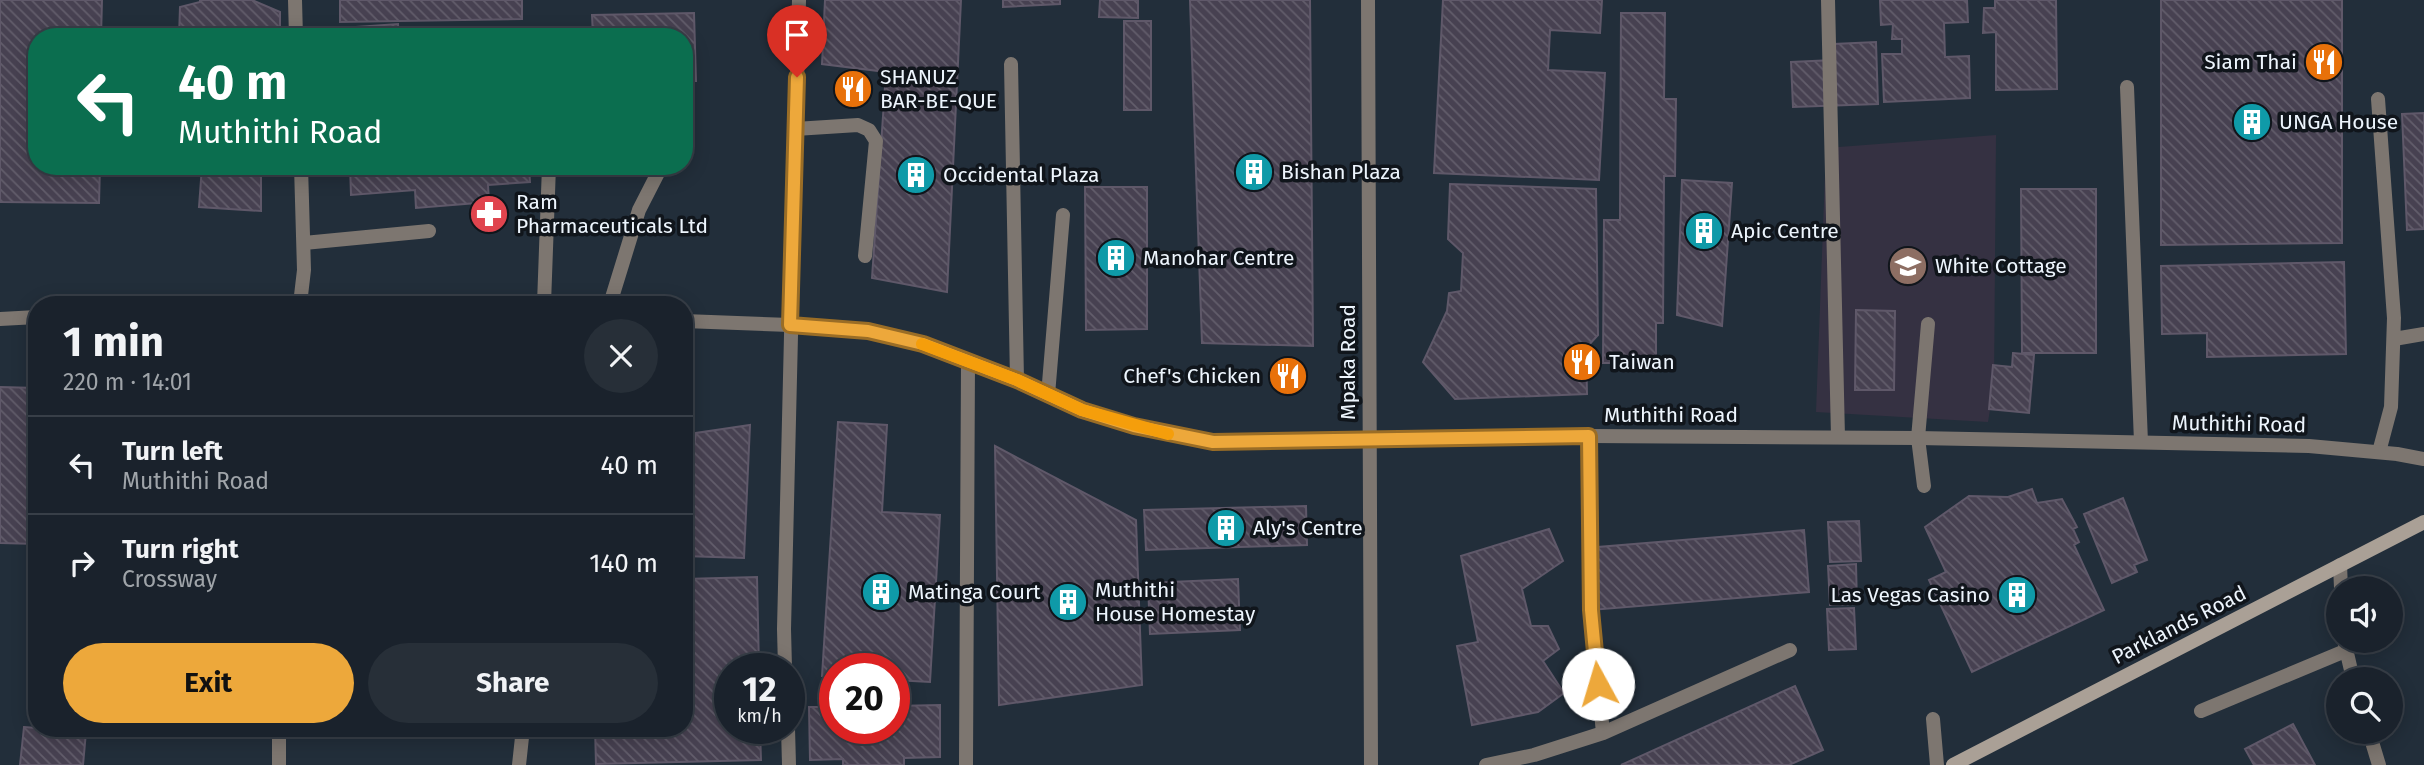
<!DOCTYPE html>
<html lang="en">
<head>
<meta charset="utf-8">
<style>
  body { margin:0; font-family:"Fira Sans",sans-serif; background:#272f38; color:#f1f3f6; height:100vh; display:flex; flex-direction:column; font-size:26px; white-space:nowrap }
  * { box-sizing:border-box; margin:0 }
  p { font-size:23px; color:#9fa4a9 }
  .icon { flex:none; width:38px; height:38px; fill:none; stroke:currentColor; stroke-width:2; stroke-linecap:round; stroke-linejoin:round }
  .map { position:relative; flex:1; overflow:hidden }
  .side { position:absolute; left:28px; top:296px; width:665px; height:441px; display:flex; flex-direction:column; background:#1a222c; border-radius:28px; box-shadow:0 4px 18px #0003,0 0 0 2px #383f48 }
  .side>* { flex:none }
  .guide { position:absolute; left:28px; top:28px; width:665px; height:147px; border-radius:28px; box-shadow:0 4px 18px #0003,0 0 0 2px #383f48; background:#0b6e4f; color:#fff; overflow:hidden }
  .tools { position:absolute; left:2326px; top:576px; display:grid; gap:14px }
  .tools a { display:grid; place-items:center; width:77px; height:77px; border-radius:50%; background:#1a222c; box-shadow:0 4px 18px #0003,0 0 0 2px #383f48; font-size:35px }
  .speed { position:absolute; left:714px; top:653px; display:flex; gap:14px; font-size:35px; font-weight:700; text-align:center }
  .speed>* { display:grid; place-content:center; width:91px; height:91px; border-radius:50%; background:#1a222c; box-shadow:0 4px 18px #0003,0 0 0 2px #383f48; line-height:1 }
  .speed small { font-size:18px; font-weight:400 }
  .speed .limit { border:10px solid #d22; background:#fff; color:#111 }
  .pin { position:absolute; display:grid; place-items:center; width:60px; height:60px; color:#fff; margin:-72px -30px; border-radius:50% 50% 50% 0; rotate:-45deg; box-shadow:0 0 7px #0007 }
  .pin .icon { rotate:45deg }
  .me { position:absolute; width:77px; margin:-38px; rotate:354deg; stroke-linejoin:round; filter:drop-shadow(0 0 5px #0008) }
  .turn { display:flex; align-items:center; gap:24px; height:147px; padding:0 35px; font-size:32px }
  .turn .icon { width:91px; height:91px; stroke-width:2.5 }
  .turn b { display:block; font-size:49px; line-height:60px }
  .round { display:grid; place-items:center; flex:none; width:74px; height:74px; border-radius:37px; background:#272f38 }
  .overview { display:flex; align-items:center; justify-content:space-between; height:119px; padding:0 35px }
  h1 { font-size:42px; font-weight:700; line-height:52px }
  .cta { display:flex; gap:14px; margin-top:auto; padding:14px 35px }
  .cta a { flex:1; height:80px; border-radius:42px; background:#eda83b; color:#111; font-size:28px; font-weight:700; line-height:80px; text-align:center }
  .cta a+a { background:#272f38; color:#f1f3f6 }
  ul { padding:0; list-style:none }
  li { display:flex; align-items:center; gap:21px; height:98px; padding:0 35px; border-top:2px solid #383f48 }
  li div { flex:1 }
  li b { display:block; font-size:26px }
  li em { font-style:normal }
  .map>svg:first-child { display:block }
  .education { fill:#353142 }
  .building { fill:url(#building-back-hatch); stroke:#5f5869; stroke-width:2 }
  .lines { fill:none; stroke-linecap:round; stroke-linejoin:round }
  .service { stroke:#7d7670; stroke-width:14 }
  .minor { stroke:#7d7670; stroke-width:14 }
  .secondary { stroke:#aaa096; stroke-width:14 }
  .route-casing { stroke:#9a6d26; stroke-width:18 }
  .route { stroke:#eda83b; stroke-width:12 }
  .slow { stroke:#f59e0b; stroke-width:12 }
  .labels { text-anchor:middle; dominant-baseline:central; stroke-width:7; stroke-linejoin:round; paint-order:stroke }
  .poi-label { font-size:21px; fill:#edf5fd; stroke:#10151b; text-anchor:start }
  .street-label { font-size:21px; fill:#edf5fd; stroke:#10151b }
</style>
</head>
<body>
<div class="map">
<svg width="2424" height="765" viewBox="0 0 2424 765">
  <defs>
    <pattern id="building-back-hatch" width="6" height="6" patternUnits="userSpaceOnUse" patternTransform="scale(1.75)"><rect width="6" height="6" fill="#474151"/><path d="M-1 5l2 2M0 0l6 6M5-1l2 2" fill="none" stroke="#625d6b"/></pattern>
  </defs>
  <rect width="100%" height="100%" fill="#222e3a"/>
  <path class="education" d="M1996 135 1994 385 1988 422 1816 412 1826 148Z"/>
  <path class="building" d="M0 0H102L101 37H37V166H100L99 203 0 202Z
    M200 0H252L280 12V37H179L180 7 200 2Z
    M340 0H522V19L340 22Z
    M825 0H961L947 292 872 278 886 72 822 64Z
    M1003 0H1060V4L1003 7Z
    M1100 0H1138V18L1099 17Z
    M1190 0H1310L1313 346 1202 343Z
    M1443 0H1602L1600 33 1550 30 1548 70 1605 73 1599 180 1434 173Z
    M1880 0H1967L1968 22 1944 23 1945 57 1969 56 1970 98 1884 102 1882 54H1902V39H1892L1893 24 1881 25Z
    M1995 0H2056L2057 89 1996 90V32L1983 33 1984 8H1995Z
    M2161 0H2342V243L2161 245Z
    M694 13 696 81H691V131H684V37H593L592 15Z
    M1621 13H1665L1664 99H1676L1675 176H1664L1663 323H1656V363H1603L1604 220H1620Z
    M1124 21H1151V110H1124Z
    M398 24 399 37H343L342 28Z
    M1876 42 1878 104 1793 107 1791 62 1834 60V44Z
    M2424 113V229L2407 230 2402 114Z
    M202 166H261V211L199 207Z
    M350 166H529L530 182 488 185 489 202 416 208 415 190 351 195Z
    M1682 180 1732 183 1722 326 1677 315Z
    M1450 184 1596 189 1598 335 1586 348 1587 394 1455 399 1423 362 1447 311 1449 293 1461 291 1463 253 1448 239Z
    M1085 187H1147V329L1086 330Z
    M2021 189H2096V353H2022Z
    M2344 262 2346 354 2207 357V333L2162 334 2161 266Z
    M1856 310 1895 311 1894 390H1855Z
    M2013 353 2034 355 2029 413 1989 409 1993 365 2012 367Z
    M0 387 37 388V544L0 543Z
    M838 422 887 425 882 512 940 515 930 682 894 680V668H835V677L822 676Z
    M750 425 744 558 684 556V493H687L696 433Z
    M995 446 1136 520 1142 685 999 705Z
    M2032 489 2037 503 2062 499 2077 527 2073 529 2079 542 2074 545 2104 610 1972 672 1929 580 1946 572 1925 527 1969 496 2008 497Z
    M2123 498 2147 560 2134 565 2137 572 2112 583 2084 514Z
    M1306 506 1307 545 1146 550 1144 510Z
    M1859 521 1861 561 1830 562 1828 522Z
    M1549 529 1563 561 1522 589 1531 626H1548L1559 649 1543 661 1564 693 1538 712 1472 725 1457 646 1478 642 1461 556Z
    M1804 530 1809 592 1591 610 1586 548Z
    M1856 564 1857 604 1830 605 1828 566Z
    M757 577 759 668H730V728H760L761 760 596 764 595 728H684V579Z
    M1238 579 1240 630 1150 634 1148 583Z
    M1854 608 1856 649 1829 650 1827 609Z
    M1795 686 1823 750 1789 765H1621Z
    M940 705V757L904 758V765H843V759L810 760 809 707H835V728H894V706Z
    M2293 724 2315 765H2254L2245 749Z
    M24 727 86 732 83 765H20Z"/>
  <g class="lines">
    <path class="service" d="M295 0 296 37
      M1828 0 1838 437
      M1011 64 1017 380
      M2127 87 2141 442
      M2378 99 2394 318 2391 407 2379 452
      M795 129 858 125 869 130 876 141 865 256
      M304 243 429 231
      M300 304 304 270 301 166
      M544 304 549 166
      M610 304 639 210 661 167
      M2394 339 2424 334
      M1048 395 1063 215
      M1589 436 1591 610 1603 733
      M1924 486 1918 438 1928 324
      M2340 565 2341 588
      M2344 640 2353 679
      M785 668 784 629 799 0
      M2201 711 2345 651
      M1933 719 1937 765
      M788 728 789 765
      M2369 732 2379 765
      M279 765V728
      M519 765 523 728
      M966 765 968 362
      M1486 765 1534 755 1603 733 1790 650"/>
    <path class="minor" d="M1368 0 1371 765
      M0 319 37 317
      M684 321 790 325 868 331 923 344 1017 380 1082 410 1134 426 1213 442 1589 436 1918 438 2309 446 2397 454 2424 459"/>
    <path class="secondary" d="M1953 765 2424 522"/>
  </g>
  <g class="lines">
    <g class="route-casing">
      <path id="route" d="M797 77 790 325 868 331 923 344 1017 380 1082 410 1134 426 1213 442 1589 436 1591 610 1598 684"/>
    </g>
    <use href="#route" class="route"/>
    <path class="slow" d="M922 344 1017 380 1082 410 1168 434"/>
  </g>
  <defs>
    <g id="restaurant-disc" transform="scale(2.0125)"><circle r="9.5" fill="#e8710a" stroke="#10151b"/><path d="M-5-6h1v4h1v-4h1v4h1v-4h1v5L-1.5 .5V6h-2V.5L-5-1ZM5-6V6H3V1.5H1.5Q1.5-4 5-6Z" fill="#fff"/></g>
    <g id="building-disc" transform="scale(2.0125)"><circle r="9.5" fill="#0f9aa8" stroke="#10151b"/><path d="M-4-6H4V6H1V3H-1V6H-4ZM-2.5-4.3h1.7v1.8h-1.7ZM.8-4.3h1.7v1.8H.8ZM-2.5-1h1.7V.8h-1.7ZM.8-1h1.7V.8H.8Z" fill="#fff"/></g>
    <g id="pharmacy-disc" transform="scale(2.0125)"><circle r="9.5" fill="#e0444e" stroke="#10151b"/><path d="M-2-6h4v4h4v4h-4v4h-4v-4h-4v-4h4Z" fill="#fff"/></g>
    <g id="school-disc" transform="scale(2.0125)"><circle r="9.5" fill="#8d6e63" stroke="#10151b"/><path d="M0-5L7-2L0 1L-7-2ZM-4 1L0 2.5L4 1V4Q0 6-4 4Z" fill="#fff"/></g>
  </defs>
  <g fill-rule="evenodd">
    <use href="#restaurant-disc" x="2324" y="62"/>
    <use href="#restaurant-disc" x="853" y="89"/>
    <use href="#building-disc" x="2252" y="122"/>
    <use href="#building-disc" x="1254" y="172"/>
    <use href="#building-disc" x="916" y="175"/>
    <use href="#pharmacy-disc" x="489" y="214"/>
    <use href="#building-disc" x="1704" y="231"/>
    <use href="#building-disc" x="1116" y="258"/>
    <use href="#school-disc" x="1908" y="266"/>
    <use href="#restaurant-disc" x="1582" y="362"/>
    <use href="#restaurant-disc" x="1288" y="376"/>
    <use href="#building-disc" x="1226" y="528"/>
    <use href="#building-disc" x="881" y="592"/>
    <use href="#building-disc" x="2017" y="595"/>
    <use href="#building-disc" x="1068" y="602"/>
  </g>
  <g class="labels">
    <g class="poi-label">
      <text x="2297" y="62" text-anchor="end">Siam Thai</text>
      <text x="880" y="77">SHANUZ<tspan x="880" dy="24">BAR-BE-QUE</tspan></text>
      <text x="2279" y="122">UNGA House</text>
      <text x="1281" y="172">Bishan Plaza</text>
      <text x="943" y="175">Occidental Plaza</text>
      <text x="516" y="202">Ram<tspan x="516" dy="24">Pharmaceuticals Ltd</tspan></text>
      <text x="1731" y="231">Apic Centre</text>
      <text x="1143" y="258">Manohar Centre</text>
      <text x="1935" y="266">White Cottage</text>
      <text x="1609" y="362">Taiwan</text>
      <text x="1261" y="376" text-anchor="end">Chef's Chicken</text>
      <text x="1253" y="528">Aly's Centre</text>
      <text x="1095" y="590">Muthithi<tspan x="1095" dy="24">House Homestay</tspan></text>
      <text x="908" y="592">Matinga Court</text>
      <text x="1990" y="595" text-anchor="end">Las Vegas Casino</text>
    </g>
    <g class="street-label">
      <text transform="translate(1348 362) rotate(-90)">Mpaka Road</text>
      <text x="1671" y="415">Muthithi Road</text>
      <text transform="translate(2239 424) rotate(1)">Muthithi Road</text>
      <text transform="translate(2179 625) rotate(-27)">Parklands Road</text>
    </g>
  </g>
</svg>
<div class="tools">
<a><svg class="icon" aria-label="sound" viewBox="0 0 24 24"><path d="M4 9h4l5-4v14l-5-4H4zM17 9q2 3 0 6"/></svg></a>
<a><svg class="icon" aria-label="search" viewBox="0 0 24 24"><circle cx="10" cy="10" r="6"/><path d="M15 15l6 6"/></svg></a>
</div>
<div class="speed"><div>12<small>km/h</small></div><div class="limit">20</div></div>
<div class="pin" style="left:797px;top:77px;background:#d93025"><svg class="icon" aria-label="arrive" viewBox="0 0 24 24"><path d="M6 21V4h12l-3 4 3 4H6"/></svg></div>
<svg class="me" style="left:1598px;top:684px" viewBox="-20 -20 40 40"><circle r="19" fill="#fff"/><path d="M0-13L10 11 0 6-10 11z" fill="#eda83b"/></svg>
<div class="guide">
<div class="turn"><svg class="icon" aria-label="left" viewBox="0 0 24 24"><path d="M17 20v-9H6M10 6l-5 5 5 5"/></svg><div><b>40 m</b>Muthithi Road</div></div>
</div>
<section class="side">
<div class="overview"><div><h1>1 min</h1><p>220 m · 14:01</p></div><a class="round"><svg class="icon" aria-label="close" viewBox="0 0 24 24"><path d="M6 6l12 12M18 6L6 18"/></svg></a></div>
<ul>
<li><svg class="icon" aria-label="left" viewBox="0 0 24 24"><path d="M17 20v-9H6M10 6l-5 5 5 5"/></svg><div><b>Turn left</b><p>Muthithi Road</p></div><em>40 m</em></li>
<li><svg class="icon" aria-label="right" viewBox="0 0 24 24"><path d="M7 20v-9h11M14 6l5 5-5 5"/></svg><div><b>Turn right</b><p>Crossway</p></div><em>140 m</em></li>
</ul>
<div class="cta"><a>Exit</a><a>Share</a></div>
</section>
</div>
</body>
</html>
